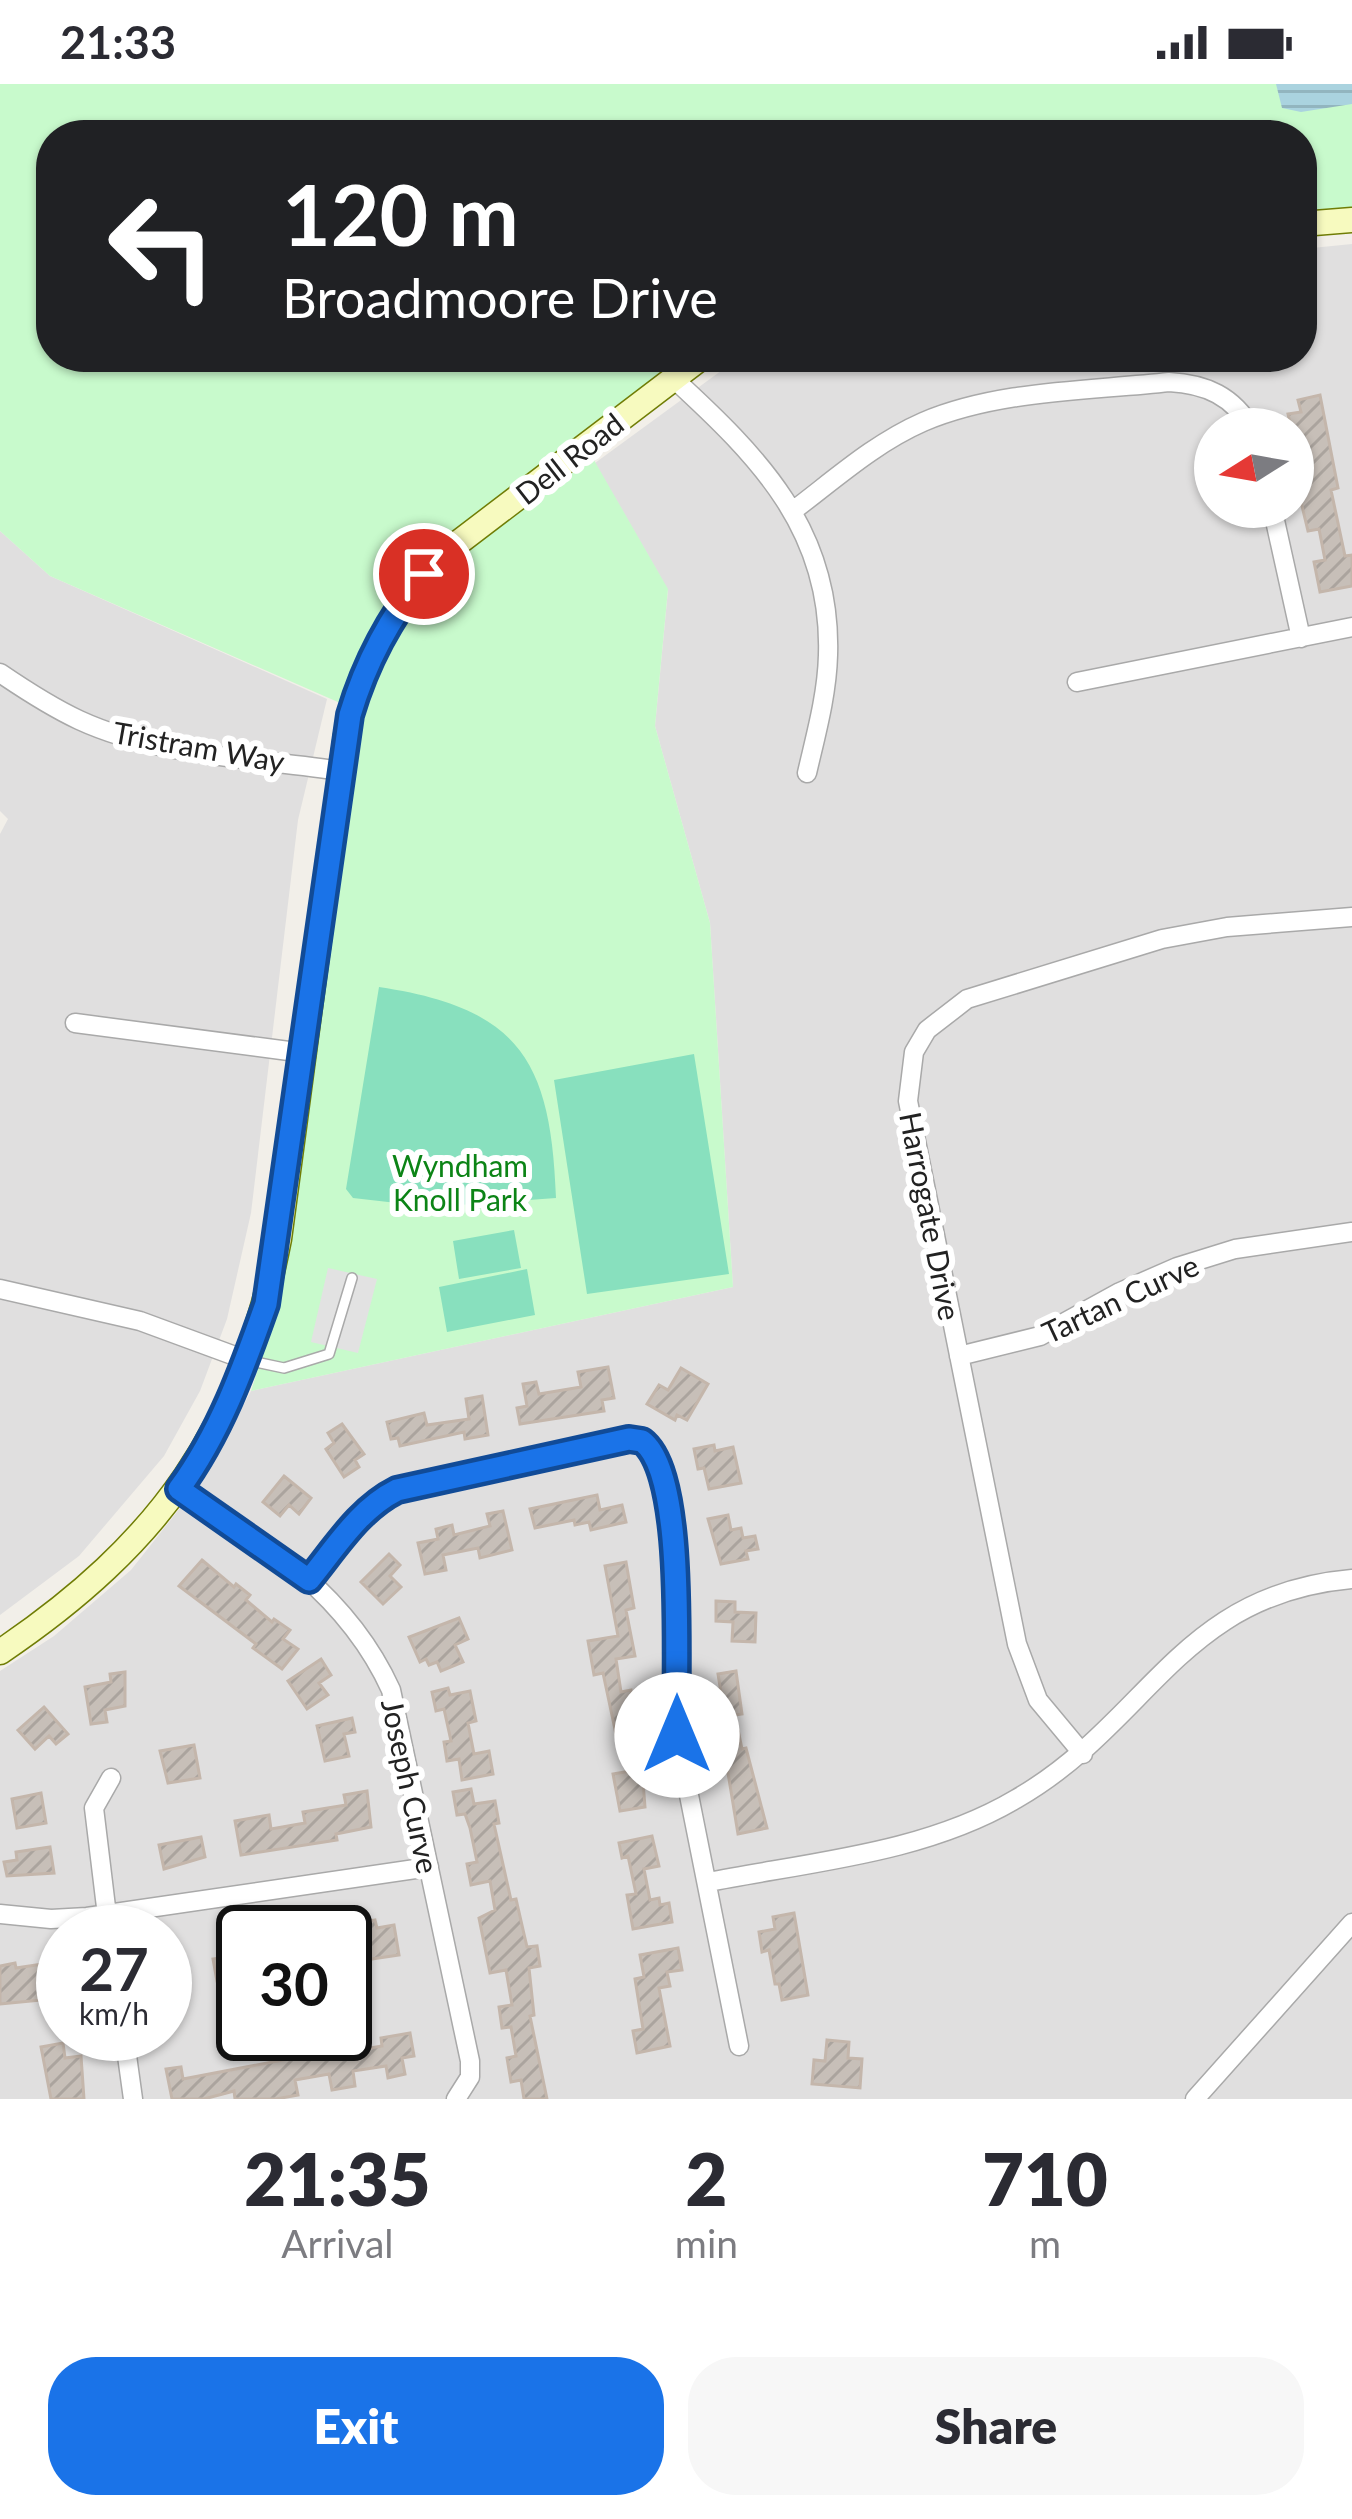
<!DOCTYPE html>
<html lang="en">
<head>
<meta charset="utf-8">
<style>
  body { margin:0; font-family:Lato,sans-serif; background:#f7f7f7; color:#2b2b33; height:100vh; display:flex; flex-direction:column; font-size:45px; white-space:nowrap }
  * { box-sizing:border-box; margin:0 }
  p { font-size:39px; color:#7c7c81 }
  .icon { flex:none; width:66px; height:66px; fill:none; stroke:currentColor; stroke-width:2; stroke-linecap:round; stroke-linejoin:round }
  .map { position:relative; height:2015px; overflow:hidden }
  .side { display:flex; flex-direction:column; background:#fff; flex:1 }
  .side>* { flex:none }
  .top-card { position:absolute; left:36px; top:36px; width:1281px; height:252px; border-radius:48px; box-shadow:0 3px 9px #0004; background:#202124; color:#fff; overflow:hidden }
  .needle { width:78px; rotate:259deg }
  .tools { position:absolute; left:1194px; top:324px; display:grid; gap:24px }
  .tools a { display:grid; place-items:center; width:120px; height:120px; border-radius:50%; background:#fff; box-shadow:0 3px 9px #0004; font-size:60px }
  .speed { position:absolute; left:36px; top:1821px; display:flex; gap:24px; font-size:60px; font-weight:700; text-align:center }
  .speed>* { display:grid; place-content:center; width:156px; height:156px; border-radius:50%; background:#fff; box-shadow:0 3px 9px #0004; line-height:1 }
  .speed small { font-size:30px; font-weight:400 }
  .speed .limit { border:6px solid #111; border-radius:18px; background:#fff; color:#111 }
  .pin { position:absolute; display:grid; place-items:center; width:102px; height:102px; color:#fff; margin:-51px; border:6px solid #fff; border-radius:50%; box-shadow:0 3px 12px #0007 }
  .me { position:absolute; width:132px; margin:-66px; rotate:0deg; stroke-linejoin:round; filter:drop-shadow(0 0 9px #0008) }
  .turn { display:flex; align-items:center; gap:42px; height:252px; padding:0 48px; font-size:54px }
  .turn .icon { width:156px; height:156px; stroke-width:2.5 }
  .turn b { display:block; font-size:84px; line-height:102px }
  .eta { display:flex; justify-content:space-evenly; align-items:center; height:204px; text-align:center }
  .eta b { font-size:72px; font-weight:800; line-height:84px }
  .cta { display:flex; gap:24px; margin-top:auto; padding:24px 48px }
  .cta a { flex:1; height:138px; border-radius:48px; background:#1a73e8; color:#fff; font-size:48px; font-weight:800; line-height:138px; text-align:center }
  .cta a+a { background:#f7f7f7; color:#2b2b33 }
  .status { display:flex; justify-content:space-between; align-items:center; height:84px; padding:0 60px; background:#fff; direction:ltr }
  .status svg { height:33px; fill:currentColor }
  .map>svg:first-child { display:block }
  .residential { fill:#e0dfdf; fill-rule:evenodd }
  .park { fill:#c8facc }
  .pitch { fill:#88e0be }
  .parking { fill:#e2e2e2 }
  .water { fill:url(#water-rules) }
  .building { fill:url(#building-hatch); stroke:#c4b6ab; stroke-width:3 }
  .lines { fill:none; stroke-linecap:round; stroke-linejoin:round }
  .lane-casing { stroke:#a9a9a9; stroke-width:12 }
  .street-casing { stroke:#a9a9a9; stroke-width:21 }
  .secondary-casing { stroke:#707d05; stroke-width:27 }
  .lane { stroke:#fff; stroke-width:9 }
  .street { stroke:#fff; stroke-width:18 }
  .secondary { stroke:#f7fabf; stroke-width:24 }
  .route-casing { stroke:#114b97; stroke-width:30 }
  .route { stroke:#1a73e8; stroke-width:21 }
  .labels { text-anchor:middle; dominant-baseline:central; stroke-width:12; stroke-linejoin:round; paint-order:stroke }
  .street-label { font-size:30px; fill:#222; stroke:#fff }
  .park-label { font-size:30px; fill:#0c8416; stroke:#fff }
</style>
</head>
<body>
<div class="status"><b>21:33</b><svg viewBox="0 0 49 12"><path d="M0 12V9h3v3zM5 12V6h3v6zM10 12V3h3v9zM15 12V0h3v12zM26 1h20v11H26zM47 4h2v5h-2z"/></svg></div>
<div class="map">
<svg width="1352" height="2015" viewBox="0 0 1352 2015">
  <defs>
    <pattern id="water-rules" width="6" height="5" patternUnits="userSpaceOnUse" patternTransform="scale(3)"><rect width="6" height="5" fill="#aad3df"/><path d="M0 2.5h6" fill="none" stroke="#92b5bf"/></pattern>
    <pattern id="building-hatch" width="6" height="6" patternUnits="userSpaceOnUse" patternTransform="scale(3)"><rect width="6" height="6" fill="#c7bfb8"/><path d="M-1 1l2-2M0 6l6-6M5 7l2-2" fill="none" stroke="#aba49e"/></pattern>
  </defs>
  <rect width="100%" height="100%" fill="#f2efe9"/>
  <path class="residential" d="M1352 160V2015H0V1587L54 1552 131 1486 207 1390 251 1307 733 1203 710 839 655 642 668 506 595 379 740 273H1302V165ZM1215 345H1293V423H1215ZM63 1848H165V1950H63ZM243 1848H345V1950H243Z
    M0 447 50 492 327 615 298 736 251 1129 227 1235 200 1307 164 1372 79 1472 0 1531V750L8 735 0 727Z"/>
  <path class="park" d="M0 0H1352V123L1302 128V51H51V273H681L579 350 668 505 655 642 710 839 733 1203 251 1307 276 1228 291 1151 363 629 50 492 0 447Z"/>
  <path class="pitch" d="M379 903C520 924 551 977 556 1114L432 1123 353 1114 346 1105Z
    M694 970 729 1190 587 1210 554 996Z
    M514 1146 521 1184 459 1195 453 1157Z
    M527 1185 535 1231 447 1248 439 1203Z"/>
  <path class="parking" d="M328 1184 377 1195 358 1269 311 1258Z"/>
  <path class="water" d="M1276 0H1352V20L1301 28 1282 24Z"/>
  <path class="building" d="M1320 311 1338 404 1331 406 1345 472 1352 471V502L1320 508 1314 478 1325 476 1319 445 1308 447 1295 393 1309 390 1301 354 1294 356 1288 330 1301 328 1298 316Z
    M608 1283 614 1314 602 1316 604 1327 520 1340 517 1324 527 1322 523 1300 536 1298 539 1310 581 1303 578 1288Z
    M681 1284 708 1300 687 1336 677 1331 675 1336 647 1320 659 1301 668 1306Z
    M482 1312 488 1351 465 1355 464 1348 400 1362 398 1354 391 1355 387 1338 424 1329 427 1341 469 1335 466 1315Z
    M342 1340 364 1370 355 1376 359 1383 344 1393 326 1365 334 1359 328 1349Z
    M714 1361 715 1367 733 1363 741 1399 709 1405 704 1384 698 1385 694 1365Z
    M284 1392 311 1414 299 1430 289 1421 280 1432 263 1418Z
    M597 1411 600 1426 622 1421 626 1438 591 1446 589 1438 575 1441 574 1436 535 1444 530 1425Z
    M503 1427 512 1466 480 1474 478 1464 443 1471 446 1486 425 1490 418 1459 438 1455 436 1445 452 1441 454 1451 490 1442 487 1430Z
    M728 1431 731 1446 741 1444 743 1454 755 1452 758 1465 746 1467 748 1475 721 1480 708 1435Z
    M389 1470 400 1481 390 1492 401 1503 383 1520 361 1498Z
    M202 1476 234 1503 236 1500 250 1511 246 1516 272 1538 274 1535 290 1546 283 1555 298 1565 282 1585 253 1564 256 1560 179 1502Z
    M626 1478 634 1524 626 1526 635 1572 616 1575 621 1608 631 1606 637 1651 617 1655 603 1589 594 1591 588 1557 618 1552 605 1482Z
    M716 1517 735 1518V1528L756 1529 755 1558 732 1557 733 1538 716 1537Z
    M459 1534 468 1555 455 1561 463 1578 441 1587 437 1578 429 1581 426 1575 420 1578 409 1553Z
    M321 1575 331 1591 319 1599 328 1611 307 1625 288 1597Z
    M736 1587 742 1630 735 1631 742 1665 746 1664 767 1744 738 1750 716 1616 722 1615 718 1590Z
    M125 1588V1622L105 1626 107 1638 91 1640 85 1603 111 1598 110 1590Z
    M448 1604 450 1611 470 1607 476 1637 468 1639 474 1670 489 1667 493 1690 462 1696 459 1675 447 1677 444 1658 451 1657 444 1625 436 1627 432 1608Z
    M44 1623 68 1650 56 1660 49 1652 35 1665 18 1646Z
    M352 1634 355 1648 344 1650 349 1672 325 1677 317 1642Z
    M194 1661 200 1694 168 1699 160 1667Z
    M642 1685 645 1723 620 1727 613 1690Z
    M471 1705 474 1720 495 1717 499 1739 494 1740 511 1816 516 1815 527 1863 537 1862 540 1882 529 1884 534 1931 530 1932 547 2015H524L521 1996 511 1998 507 1974 516 1972 511 1943 502 1944 499 1923 512 1921 506 1886 490 1889 479 1834 495 1826 490 1797 471 1801 467 1780 477 1778 470 1744 465 1730 457 1731 453 1708Z
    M367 1707 371 1743 336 1750 337 1756 241 1771 235 1737 269 1731 271 1745 305 1739 303 1728 346 1721 344 1711Z
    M41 1709 46 1739 17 1744 12 1715Z
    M652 1752 659 1782 644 1785 650 1816 659 1814 660 1821 669 1819 672 1838 633 1845 627 1811 636 1810 628 1772 622 1774 619 1759Z
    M201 1753 205 1773 164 1785 159 1761Z
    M50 1763 54 1789 7 1792 4 1778 17 1776 16 1768Z
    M794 1829 808 1911 782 1916 779 1900H775L769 1866 762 1868 759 1848 775 1845 773 1833Z
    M375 1836 377 1844 394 1841 399 1871 365 1876 358 1839Z
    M243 1854V1893L217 1897 213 1875 227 1873 224 1858Z
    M678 1864 682 1886 667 1888 670 1902 659 1904 670 1962 637 1969 633 1947 643 1945 635 1895 644 1893 640 1871Z
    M56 1878 58 1890 63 1889V1914L0 1920V1882L15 1879 16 1884Z
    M410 1949 414 1972 402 1974 405 1990 388 1994 386 1982 353 1987 355 2002 332 2006 329 1990 295 1996 298 2011 276 2015H235L234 2007 204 2015H172L166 1985 181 1983 183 1995 304 1972 305 1975 382 1962 381 1954Z
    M827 1956 849 1958 848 1974 862 1975 860 2004 812 2000 814 1976 825 1977Z
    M63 1959 65 1974 81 1972 84 2015H51L41 1963Z"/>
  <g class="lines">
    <g class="lane-casing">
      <path id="lane" d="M246 1276 284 1284 329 1270 352 1194"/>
    </g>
    <g class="street-casing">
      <path id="street" d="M673 294C759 373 832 446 828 571 827 611 816 650 807 689
        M1272 423 1301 554
        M794 426C835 395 875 359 923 338 998 306 1089 307 1169 298 1206 300 1233 312 1252 345
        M0 589C25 606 51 623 79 636 159 673 255 674 341 687
        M1077 598 1352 543
        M75 939 304 969
        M0 1205 140 1237 246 1276
        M959 1272 1040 1252 1120 1208 1177 1183 1235 1165 1352 1148
        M179 1405C266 1458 348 1511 391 1606L470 1977V1993L456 2015
        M309 1496C336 1463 359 1425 397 1406L629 1355 652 1364 657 1376 677 1490V1651L739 1962
        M1083 1670 1038 1616 1017 1560 908 1017 914 968 927 946 967 915 1162 855 1227 843 1352 833
        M708 1798C811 1778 925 1769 1016 1715 1150 1638 1179 1510 1352 1495
        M0 1830 51 1835 87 1833 429 1783
        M109 1848 94 1724 111 1694
        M124 1950 133 2015
        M1195 2015 1352 1839"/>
    </g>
    <g class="secondary-casing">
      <path id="secondary" d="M1302 140 1352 136
        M0 1568C160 1460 242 1345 279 1155L346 652C361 578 396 518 450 465L702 273"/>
    </g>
    <use href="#lane" class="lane"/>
    <use href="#street" class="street"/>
    <use href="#secondary" class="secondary"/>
  </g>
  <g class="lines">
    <g class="route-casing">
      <path id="route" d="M424 490C390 534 366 577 350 631L266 1220C243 1285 220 1349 179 1405L309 1496C336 1463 359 1425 397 1406L629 1355 642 1357C688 1391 674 1592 677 1651"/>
    </g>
    <use href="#route" class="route"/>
  </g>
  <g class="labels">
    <g class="street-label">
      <text transform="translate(569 374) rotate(-38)">Dell Road</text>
      <text transform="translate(199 662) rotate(10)">Tristram Way</text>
      <text transform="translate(931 1132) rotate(79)">Harrogate Drive</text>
      <text transform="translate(1120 1214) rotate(-25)">Tartan Curve</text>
      <text transform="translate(411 1702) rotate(78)">Joseph Curve</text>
    </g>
    <g class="park-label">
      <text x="460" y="1081">Wyndham<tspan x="460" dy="34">Knoll Park</tspan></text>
    </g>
  </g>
</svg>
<div class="tools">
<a><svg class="needle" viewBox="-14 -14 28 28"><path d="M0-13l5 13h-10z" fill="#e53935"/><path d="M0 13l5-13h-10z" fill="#7c7c81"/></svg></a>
</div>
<div class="speed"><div>27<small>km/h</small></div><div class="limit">30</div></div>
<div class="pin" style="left:424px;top:490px;background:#d93025"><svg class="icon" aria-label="arrive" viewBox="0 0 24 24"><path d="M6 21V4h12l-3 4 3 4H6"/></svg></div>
<svg class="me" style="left:677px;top:1651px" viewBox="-20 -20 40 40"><circle r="19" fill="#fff"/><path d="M0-13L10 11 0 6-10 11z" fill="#1a73e8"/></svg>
<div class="top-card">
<div class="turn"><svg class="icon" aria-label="left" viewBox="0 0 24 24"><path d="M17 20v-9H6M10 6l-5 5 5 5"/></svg><div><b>120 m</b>Broadmoore Drive</div></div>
</div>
</div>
<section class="side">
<div class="eta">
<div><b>21:35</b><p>Arrival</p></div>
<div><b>2</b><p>min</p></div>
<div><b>710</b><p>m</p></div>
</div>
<div class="cta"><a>Exit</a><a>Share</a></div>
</section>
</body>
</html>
